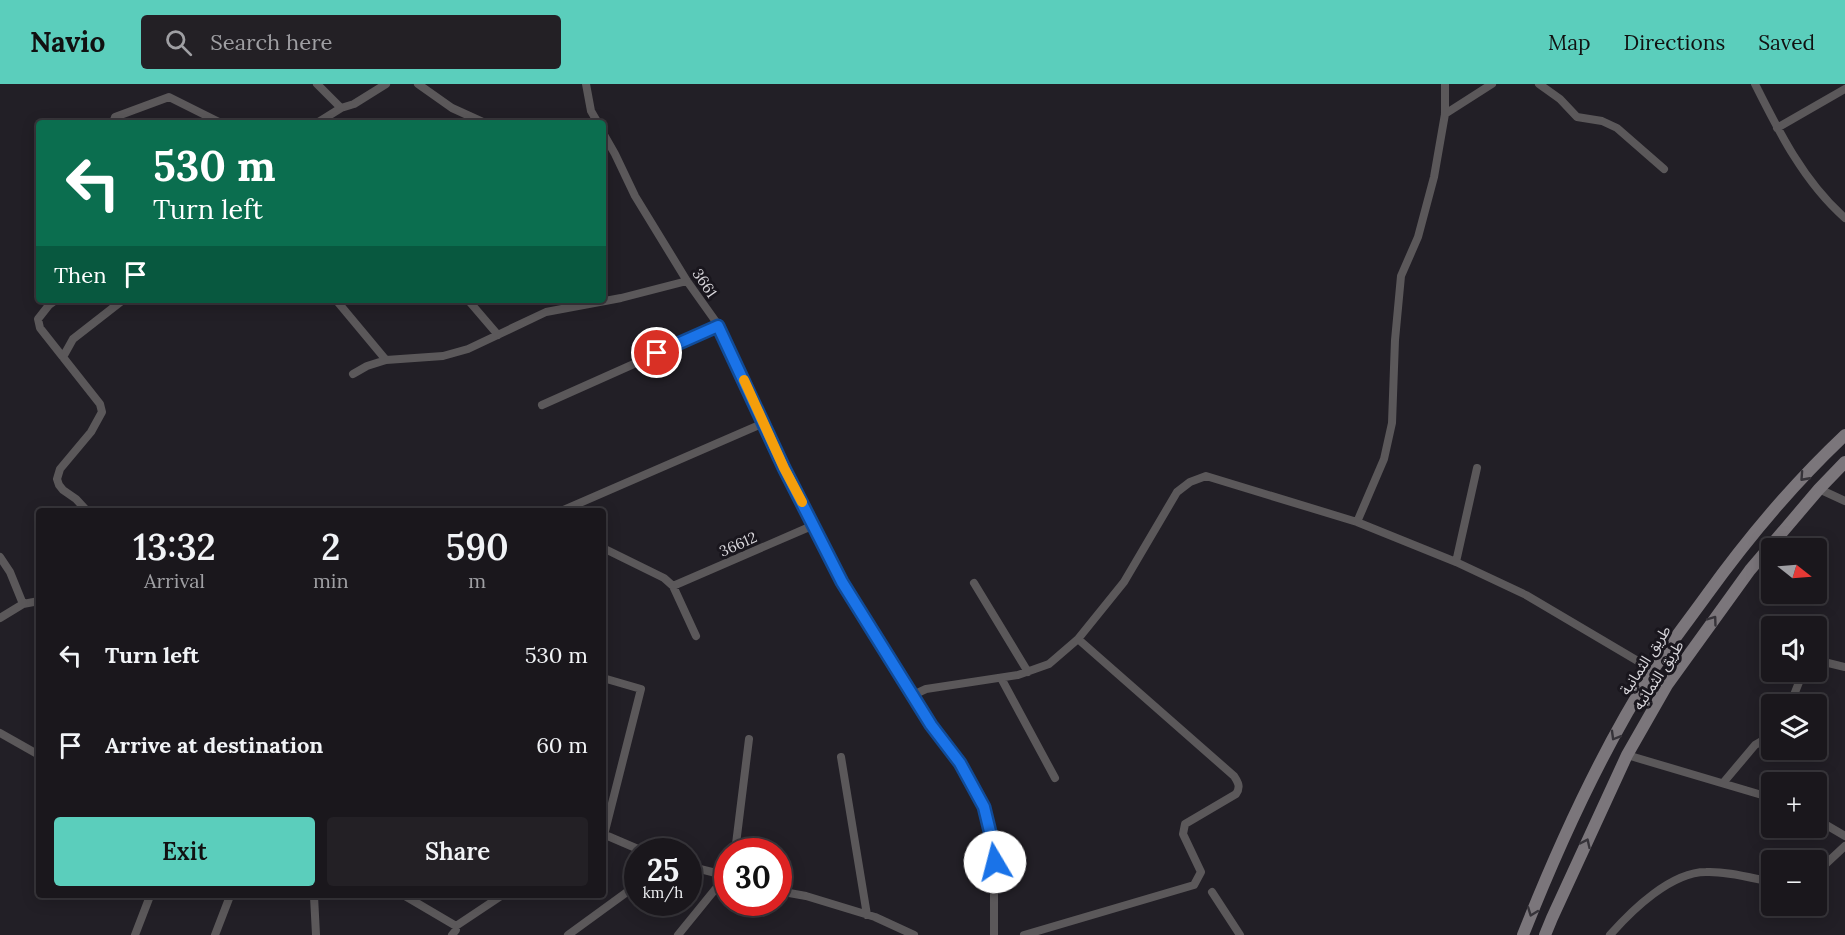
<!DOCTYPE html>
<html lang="en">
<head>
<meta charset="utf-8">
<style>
  body { margin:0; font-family:Lora,"Noto Sans Arabic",serif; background:#232025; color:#f1f3f6; height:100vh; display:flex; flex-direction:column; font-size:22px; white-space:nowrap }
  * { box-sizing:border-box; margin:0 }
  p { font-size:20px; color:#9f9fa3 }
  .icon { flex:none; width:33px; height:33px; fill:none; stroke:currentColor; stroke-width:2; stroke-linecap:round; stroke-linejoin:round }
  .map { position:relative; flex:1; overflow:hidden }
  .details { position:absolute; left:36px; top:424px; width:570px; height:390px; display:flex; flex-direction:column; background:#1a171c; border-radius:6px; box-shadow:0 3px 15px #0003,0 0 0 2px #38363b }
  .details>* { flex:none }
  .top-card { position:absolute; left:36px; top:36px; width:570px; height:183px; border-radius:6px; box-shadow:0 3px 15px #0003,0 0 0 2px #38363b; background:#0b6e4f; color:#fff; overflow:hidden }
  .needle { width:39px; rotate:107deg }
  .buttons { position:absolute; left:1761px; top:454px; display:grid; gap:12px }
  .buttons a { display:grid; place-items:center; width:66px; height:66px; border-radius:6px; background:#1a171c; box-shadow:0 3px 15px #0003,0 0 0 2px #38363b; font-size:30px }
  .speed { position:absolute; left:624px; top:754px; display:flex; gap:12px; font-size:30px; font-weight:700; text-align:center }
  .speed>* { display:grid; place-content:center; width:78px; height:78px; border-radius:50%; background:#1a171c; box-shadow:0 3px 15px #0003,0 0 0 2px #38363b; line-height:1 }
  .speed small { font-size:15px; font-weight:400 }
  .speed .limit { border:9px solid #d22; background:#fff; color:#111 }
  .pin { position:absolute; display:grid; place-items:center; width:51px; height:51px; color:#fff; margin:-26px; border:3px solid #fff; border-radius:50%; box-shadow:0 2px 6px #0007 }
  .me { position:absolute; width:66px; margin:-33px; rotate:352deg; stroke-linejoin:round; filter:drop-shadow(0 0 4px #0008) }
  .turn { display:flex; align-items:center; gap:21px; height:126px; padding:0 18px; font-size:27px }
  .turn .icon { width:78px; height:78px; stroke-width:2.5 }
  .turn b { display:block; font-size:42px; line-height:51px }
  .then { display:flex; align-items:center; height:57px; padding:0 18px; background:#0003; gap:12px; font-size:22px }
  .eta { display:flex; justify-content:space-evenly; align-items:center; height:102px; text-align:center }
  .eta b { font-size:36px; font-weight:600; line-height:42px }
  .action { display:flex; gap:12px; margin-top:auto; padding:12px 18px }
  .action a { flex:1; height:69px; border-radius:6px; background:#5bcebc; color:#111; font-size:24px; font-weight:600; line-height:69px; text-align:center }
  .action a+a { background:#232025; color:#f1f3f6 }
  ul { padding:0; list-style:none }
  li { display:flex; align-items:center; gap:18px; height:90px; padding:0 18px }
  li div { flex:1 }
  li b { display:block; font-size:22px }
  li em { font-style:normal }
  header { display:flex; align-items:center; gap:36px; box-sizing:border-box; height:84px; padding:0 30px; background:#5bcebc; color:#111 }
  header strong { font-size:28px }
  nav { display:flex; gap:33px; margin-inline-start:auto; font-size:21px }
  .search { width:420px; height:54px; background:#232025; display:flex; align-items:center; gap:15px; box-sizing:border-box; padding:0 21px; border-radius:6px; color:#9f9fa3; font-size:22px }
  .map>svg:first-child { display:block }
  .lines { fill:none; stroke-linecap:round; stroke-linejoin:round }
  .street { stroke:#5b585a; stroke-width:8 }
  .secondary { stroke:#7b767b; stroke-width:12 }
  .oneway { stroke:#363339 }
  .route-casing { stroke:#114b97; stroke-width:15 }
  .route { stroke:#1a73e8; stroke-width:10 }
  .slow { stroke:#f59e0b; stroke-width:10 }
  .labels { text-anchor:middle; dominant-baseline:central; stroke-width:6; stroke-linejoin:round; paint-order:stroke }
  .street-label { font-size:15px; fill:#d8d6db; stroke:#19161d }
</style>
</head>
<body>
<header>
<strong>Navio</strong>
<div class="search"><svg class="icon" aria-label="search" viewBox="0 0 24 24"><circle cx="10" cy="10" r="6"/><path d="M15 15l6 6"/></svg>Search here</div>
<nav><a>Map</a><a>Directions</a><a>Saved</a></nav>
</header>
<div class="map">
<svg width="1845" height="851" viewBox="0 0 1845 851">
  <rect width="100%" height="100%" fill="#221f26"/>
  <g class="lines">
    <path class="street" d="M317 0 341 24 354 20 386 0
      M418 0 452 24 485 39
      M586 0 591 27 598 39
      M1539 0 1560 15 1577 33 1602 37 1617 44 1664 85
      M1755 0C1779 48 1804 98 1845 134
      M1445 30 1492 0
      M113 39 115 33 169 13 221 39
      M317 39 341 24
      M1777 44 1845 5
      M603 49 615 70 635 112 687 197 719 242 784 384 842 498 931 641 960 679 984 723 994 764V851
      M56 216 49 221 38 235 40 244 100 320 102 328 91 348 60 385 57 395 59 401 63 406 76 415 88 428
      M336 216 386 276
      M468 216 498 251
      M63 273 73 255 123 216
      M353 290 367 282 386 276 443 272 468 265 546 228 621 214 687 197
      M542 321 719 242
      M1819 405 1845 417
      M559 428 764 339
      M1357 438 1384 375 1392 339 1395 256 1401 192 1418 153 1434 93 1445 30V0
      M603 464 664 494 673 502 696 552
      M0 473 10 488 23 520
      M1456 478 1477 384
      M974 499 1028 588
      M673 502 814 441
      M0 534 23 520 39 517
      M1816 576 1845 583
      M603 594 641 605 604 751
      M1001 594 1055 694
      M913 611 926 605 1018 591 1049 580 1078 555 1124 498 1177 408 1190 398 1206 392 1357 438 1456 478 1526 511 1653 586
      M1790 621 1803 588
      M0 649 39 671
      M1627 671 1772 714
      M841 673 867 831
      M1723 699 1755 661 1772 651
      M1816 735 1845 752
      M603 750 645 768
      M735 768 749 655
      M688 782 728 792
      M1816 789 1845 762
      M778 807 806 812 875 833 914 851
      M1212 808 1240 851
      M314 812 316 851
      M405 812 456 842
      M135 851 150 812
      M215 851 230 812
      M452 851 456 846V842L501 812
      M568 851 638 800
      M678 851 726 792
      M1024 851 1194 801 1201 788 1183 750 1185 740 1236 710C1241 703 1238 698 1234 692L1078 555
      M1610 851C1632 826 1671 788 1706 788 1727 787 1751 794 1772 798"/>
    <path class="secondary" d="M1523 851C1559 760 1600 669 1653 586 1669 561 1688 537 1706 512 1747 455 1793 400 1845 351
      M1545 851 1552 834 1627 671 1667 601 1750 486 1819 405 1845 378"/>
  </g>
  <defs><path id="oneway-chevron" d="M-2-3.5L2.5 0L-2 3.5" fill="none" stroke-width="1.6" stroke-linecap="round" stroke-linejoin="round" transform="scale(1.5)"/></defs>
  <g class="oneway">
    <use href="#oneway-chevron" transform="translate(1804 393) rotate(132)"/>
    <use href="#oneway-chevron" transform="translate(1713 536) rotate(-54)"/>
    <use href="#oneway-chevron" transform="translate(1615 652) rotate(120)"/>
    <use href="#oneway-chevron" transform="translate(1586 759) rotate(-65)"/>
    <use href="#oneway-chevron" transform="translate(1532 828) rotate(111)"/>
  </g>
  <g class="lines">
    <g class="route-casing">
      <path id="route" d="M657 269 718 242 784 384 842 498 931 641 960 679 984 723 994 764 995 778"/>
    </g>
    <use href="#route" class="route"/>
    <path class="slow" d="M744 296 784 384 802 418"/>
  </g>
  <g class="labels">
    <g class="street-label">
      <text transform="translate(705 199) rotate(56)">3661</text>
      <text transform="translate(738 460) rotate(-24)">36612</text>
      <text transform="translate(1645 576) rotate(-57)">طريق الثمانية</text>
      <text transform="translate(1658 591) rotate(-57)">طريق الثمانيه</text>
    </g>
  </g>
</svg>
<div class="buttons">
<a><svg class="needle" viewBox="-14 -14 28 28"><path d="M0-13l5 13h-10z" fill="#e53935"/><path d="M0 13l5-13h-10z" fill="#9f9fa3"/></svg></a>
<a><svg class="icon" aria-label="sound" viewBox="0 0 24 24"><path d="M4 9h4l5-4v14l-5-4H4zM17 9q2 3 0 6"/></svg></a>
<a><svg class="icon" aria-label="layers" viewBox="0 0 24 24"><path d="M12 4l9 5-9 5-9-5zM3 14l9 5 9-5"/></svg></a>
<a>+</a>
<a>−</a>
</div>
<div class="speed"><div>25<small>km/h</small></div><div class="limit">30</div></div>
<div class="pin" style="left:657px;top:269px;background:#d93025"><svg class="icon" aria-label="arrive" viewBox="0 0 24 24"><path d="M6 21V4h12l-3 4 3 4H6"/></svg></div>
<svg class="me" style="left:995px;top:778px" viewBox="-20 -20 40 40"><circle r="19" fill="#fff"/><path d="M0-13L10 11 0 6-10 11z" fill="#1a73e8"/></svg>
<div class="top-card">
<div class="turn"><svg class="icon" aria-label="left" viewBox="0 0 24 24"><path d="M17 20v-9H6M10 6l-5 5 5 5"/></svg><div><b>530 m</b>Turn left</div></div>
<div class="then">Then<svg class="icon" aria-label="arrive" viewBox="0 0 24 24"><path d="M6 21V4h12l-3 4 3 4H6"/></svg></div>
</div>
<section class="details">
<div class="eta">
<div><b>13:32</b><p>Arrival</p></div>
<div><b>2</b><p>min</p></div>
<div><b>590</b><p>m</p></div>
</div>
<ul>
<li><svg class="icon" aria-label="left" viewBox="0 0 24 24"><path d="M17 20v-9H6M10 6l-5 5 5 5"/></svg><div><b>Turn left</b></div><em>530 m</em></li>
<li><svg class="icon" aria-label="arrive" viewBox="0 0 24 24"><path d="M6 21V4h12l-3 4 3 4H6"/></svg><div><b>Arrive at destination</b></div><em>60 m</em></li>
</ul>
<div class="action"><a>Exit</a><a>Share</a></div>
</section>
</div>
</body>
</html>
